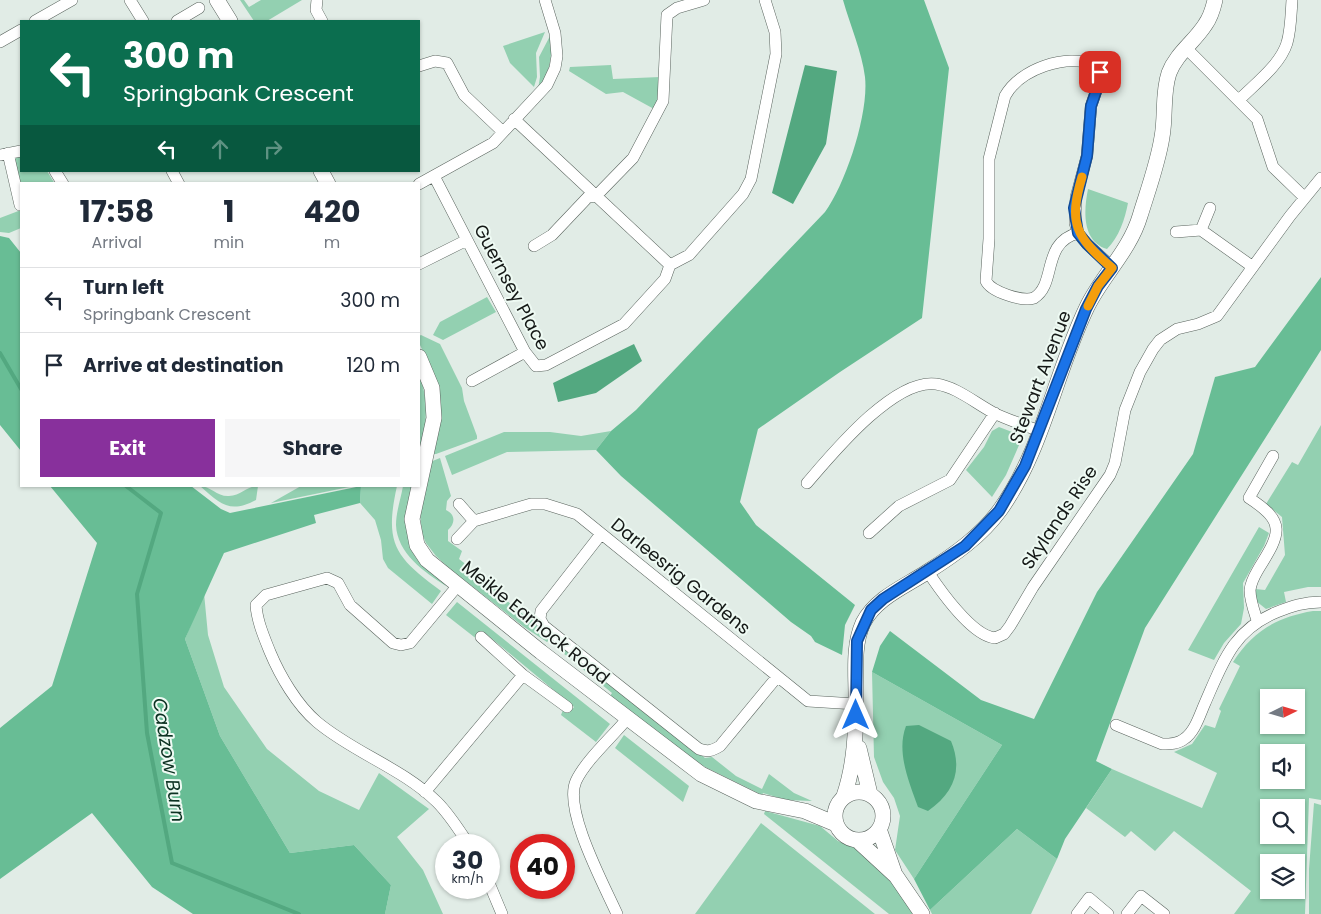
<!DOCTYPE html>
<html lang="en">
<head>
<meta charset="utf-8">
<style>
  body { margin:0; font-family:Poppins,sans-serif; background:#f6f6f7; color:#1f2937; height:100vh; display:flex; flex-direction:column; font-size:19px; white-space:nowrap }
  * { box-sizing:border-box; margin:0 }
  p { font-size:16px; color:#747a83 }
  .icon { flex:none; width:28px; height:28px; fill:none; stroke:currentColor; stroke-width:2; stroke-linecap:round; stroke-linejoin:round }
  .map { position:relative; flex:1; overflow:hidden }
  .drawer { position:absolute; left:20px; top:182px; width:400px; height:305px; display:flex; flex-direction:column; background:#fff; border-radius:0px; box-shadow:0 1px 4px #0004 }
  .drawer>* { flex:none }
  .guide { position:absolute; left:20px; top:20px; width:400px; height:152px; border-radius:0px; box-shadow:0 1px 4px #0004; background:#0b6e4f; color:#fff; overflow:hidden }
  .needle { width:32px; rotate:85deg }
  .fabs { position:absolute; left:1260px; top:689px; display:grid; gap:10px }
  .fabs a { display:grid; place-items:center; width:45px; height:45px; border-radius:0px; background:#fff; box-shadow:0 1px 4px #0004; font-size:25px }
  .speed { position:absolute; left:435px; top:834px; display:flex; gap:10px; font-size:25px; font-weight:700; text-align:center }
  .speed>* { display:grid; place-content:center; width:65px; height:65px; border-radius:50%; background:#fff; box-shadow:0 1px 4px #0004; line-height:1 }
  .speed small { font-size:12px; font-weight:400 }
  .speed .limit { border:8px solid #d22; background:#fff; color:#111 }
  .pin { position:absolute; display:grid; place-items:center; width:42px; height:42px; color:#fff; margin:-21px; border-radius:10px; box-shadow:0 2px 8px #0006 }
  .me { position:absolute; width:55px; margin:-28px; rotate:0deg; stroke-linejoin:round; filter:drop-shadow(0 0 4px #0008) }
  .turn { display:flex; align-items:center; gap:18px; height:105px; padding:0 20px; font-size:22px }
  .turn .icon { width:65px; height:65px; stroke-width:2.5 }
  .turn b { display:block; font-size:35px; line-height:42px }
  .lanes { display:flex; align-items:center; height:48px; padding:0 20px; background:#0003; justify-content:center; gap:25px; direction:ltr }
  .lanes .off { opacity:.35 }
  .eta { display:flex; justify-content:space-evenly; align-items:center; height:85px; text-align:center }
  .eta b { font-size:30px; font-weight:700; line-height:35px }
  .cta { display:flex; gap:10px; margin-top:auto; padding:10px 20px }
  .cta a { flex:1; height:58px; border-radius:0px; background:#88309c; color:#fff; font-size:20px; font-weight:700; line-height:58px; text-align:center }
  .cta a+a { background:#f6f6f7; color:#1f2937 }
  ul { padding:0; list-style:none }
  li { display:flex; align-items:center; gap:15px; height:65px; padding:0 20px; border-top:1px solid #e0e1e3 }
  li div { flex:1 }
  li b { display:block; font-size:19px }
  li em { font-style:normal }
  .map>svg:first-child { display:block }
  .green { fill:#93d0b1; fill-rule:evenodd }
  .forest { fill:#68bd95 }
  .water { fill:#53a880 }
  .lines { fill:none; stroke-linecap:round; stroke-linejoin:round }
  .stream { stroke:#53a880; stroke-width:4 }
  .minor-casing { stroke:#5a645e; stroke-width:12 }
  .tertiary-casing { stroke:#5a645e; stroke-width:16 }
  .minor { stroke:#fff; stroke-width:11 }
  .tertiary { stroke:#fff; stroke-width:15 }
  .route-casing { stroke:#114b97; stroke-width:12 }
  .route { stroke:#1a73e8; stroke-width:9 }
  .slow { stroke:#f59e0b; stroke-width:9 }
  .labels { text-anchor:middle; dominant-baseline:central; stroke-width:4; stroke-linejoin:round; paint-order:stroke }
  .street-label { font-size:18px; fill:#141816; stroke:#eefaf3 }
  .water-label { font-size:19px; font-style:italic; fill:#0c3222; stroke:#eefaf3 }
</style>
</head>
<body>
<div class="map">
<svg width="1321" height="914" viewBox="0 0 1321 914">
  <rect width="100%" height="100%" fill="#e1ece6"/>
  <path class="green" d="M240 0H244L249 7 261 0H302L267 21H254Z
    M545 32 536 53 537 77 534 87 510 63 503 46Z
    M550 36C553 57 550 72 538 89L540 77 539 57Z
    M611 65 613 79 660 77V96L654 109 623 92 606 94 569 71 570 67Z
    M21 156V171H47L55 184H21V194L14 160 17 157Z
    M1088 189 1128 203C1125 219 1119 237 1107 249 1081 241 1084 209 1088 189Z
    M21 210V228L9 233 0 232V218Z
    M487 297 496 312 443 340 433 335 440 322Z
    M421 335 440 344 462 388 464 401 477 436V439L436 454H434C443 400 443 392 419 343V336Z
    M419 371C430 407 426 424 419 461Z
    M1321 425V587H1308L1284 592 1286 602 1266 609 1256 601 1255 589 1265 590 1285 555 1282 517 1266 504 1292 462 1298 465Z
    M999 427 1023 436 1006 475 992 497 966 470 984 447 992 431Z
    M611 431 596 450 507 452 452 475 445 456 504 432H550L581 436Z
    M440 458 451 496 447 501 446 510C455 514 456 523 448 530V541L462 551 459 559 508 597 506 600 524 615 531 616 536 625 552 637 547 642 524 627 450 569 436 556 426 543 422 534 420 512 430 462Z
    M200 486C210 486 218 497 229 496 241 496 247 486 258 486L256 500C230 514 220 504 200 486Z
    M301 486H354L271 503Z
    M361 486H397C384 544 395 557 441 591L432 604 388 568 383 559 381 540 375 520 360 503Z
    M403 486H414C408 515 400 542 422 565 429 572 441 578 446 586 424 572 397 553 396 525 396 512 401 498 403 486Z
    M1259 527 1269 533 1264 546 1243 583 1244 608 1241 624 1224 643 1214 660 1188 650Z
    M204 593 208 635 224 687 267 749 319 791 359 810 379 773 429 809 397 837 423 870 443 914H385L391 885 354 845 290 853 220 736 185 639Z
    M457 602 610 724 596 742 561 715 563 710 569 713 574 707 485 633 478 640 446 615Z
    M1313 611H1321V800L1309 798 1305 914H1234L1251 891 1174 831 1155 851 1131 831 1125 837 1086 808 1112 769 1202 808 1217 773 1174 752 1192 744 1205 725 1215 728 1221 711 1219 709 1240 666 1233 662C1253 631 1277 617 1313 611ZM1269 698H1296V725H1269ZM1269 752H1296V780H1269ZM1269 808H1296V835H1269ZM1269 862H1296V890H1269Z
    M556 640 705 758 712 757 736 776 762 789 769 774 794 793 812 801 786 800 763 793 762 795 691 760 610 696 612 693 552 644Z
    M872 672 1002 745 914 879 895 850 900 816 894 798 883 782 874 757Z
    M624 735 689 786 683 802 615 748Z
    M1314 803 1321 805V914H1309V869Z
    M765 811 820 826 838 841 857 849 892 881 913 914H889L764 814Z
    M761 823 875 914H695Z
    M1017 829 1057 859 1031 914H932L930 910Z"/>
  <path class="forest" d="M843 0H924L949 68 922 318 840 372 758 429 740 502 756 525 855 605 845 625 842 655 815 642 811 636 791 622 621 476 596 450 611 431 636 410 825 212C846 183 869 113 865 77 862 52 850 25 843 0Z
    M0 236 9 238 21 253V451L0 425Z
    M1321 277V350L1145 628 1096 761 1112 769 1065 839 1057 859 1017 829 930 910 914 879 1002 745 872 672 880 646 890 631 981 700 1034 719 1097 592 1193 454 1215 377 1255 367Z
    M50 486H191L221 509 230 513 361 486 360 503 314 515 316 523 224 553 185 639 220 736 290 853 354 845 391 885 385 914H193L152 887 92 813 0 879V728L52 686 97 543Z"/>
  <path class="water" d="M805 65 837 71 826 144 793 204 772 193Z
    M634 344 642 361 596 393 558 402 553 383Z
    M919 725 951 741C963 770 954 793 928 811L918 807C909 782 896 752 906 726Z"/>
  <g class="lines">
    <path class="stream" d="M0 353 21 389
      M126 486 161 513 137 594 147 733 172 863 299 914"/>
    <g class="minor-casing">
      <path id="minor" d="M130 0 143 21
        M317 0 316 10 322 21
        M35 21 72 0
        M177 21 199 8
        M0 42 21 30
        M1187 49 1257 119 1273 167 1304 197
        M419 66 435 61 447 63 464 95 503 132
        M1240 99C1256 83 1280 65 1287 43 1291 29 1291 14 1292 0
        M514 119 670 265 689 255 743 194 751 179 776 54 775 32 765 0
        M8 153 20 205
        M0 155 21 151
        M55 171 63 184
        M172 171 179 184
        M434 176 525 352 536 366 546 365 624 324 665 279 670 265
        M419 184 493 143 547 85 555 68 557 56 555 33 545 0
        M1201 230 1253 267
        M1176 232 1201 230 1210 208
        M1078 233 1075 223 1076 197 1087 156 1091 106 1101 77 1095 65C1066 53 1020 69 1005 96L989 159V239L986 281C991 292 1023 302 1034 298 1057 284 1041 243 1078 233L1087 244 1112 267
        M534 246 552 235 588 197 596 196 633 158 663 101 667 15 677 8 704 0
        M419 264 467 240
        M472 381 525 352
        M807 483C832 454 894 378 936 384 957 387 975 403 994 413 1008 420 1024 425 1040 431
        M459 504 474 521
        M869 533 899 506 950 480 995 413
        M601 534 541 611 540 619 544 626 699 749C708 752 712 751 720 746L777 677
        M457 539 474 521 531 504H545L577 514 808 701 856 704
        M928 572C940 590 972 636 995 638L1004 634 1010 626 1033 587 1110 475 1115 463 1125 410 1140 372 1153 349 1160 340 1177 329 1198 324 1217 316 1290 216 1321 178
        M459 584 410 643 401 645 393 643 350 605 338 583 327 578 266 595 256 605C257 621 264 637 270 652 280 676 297 705 317 722 354 753 402 768 437 802 450 815 459 830 469 845
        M1257 620C1254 611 1250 600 1250 590 1251 581 1255 575 1259 568 1281 533 1286 522 1249 498L1273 456
        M481 637 523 675 567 707
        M1116 725 1162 744C1170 744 1178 744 1184 739 1195 732 1200 714 1205 703 1223 662 1233 630 1277 612 1292 606 1304 602 1321 602
        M425 792 523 675
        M489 883 502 914
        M617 914C604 885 563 809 576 781 586 760 612 737 627 719
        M1077 914 1089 898 1108 914
        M1127 914 1141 896 1164 914"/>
    </g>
    <g class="tertiary-casing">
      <path id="tertiary" d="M217 0 230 21
        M321 171 328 184
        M419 357 432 388 434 418 412 519 417 545 427 560 541 652 701 774 756 801 805 811 836 824
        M859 748 870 794
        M835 816a24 24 0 1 1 48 0a24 24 0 1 1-48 0Z
        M844 796C855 764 856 730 856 696 856 672 853 645 863 623 876 598 904 587 927 572 954 555 981 536 1000 510 1043 450 1055 373 1087 307 1102 276 1130 250 1140 216 1148 190 1158 163 1162 137 1166 115 1162 94 1169 73 1176 54 1194 42 1205 25 1210 18 1213 9 1215 0
        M879 829 894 872
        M857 840 896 876 922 914"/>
    </g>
    <use href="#minor" class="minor"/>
    <use href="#tertiary" class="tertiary"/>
  </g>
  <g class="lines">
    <g class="route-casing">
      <path id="route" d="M856 715 857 641 871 610 883 599 965 546 999 511 1025 466 1086 309 1098 286 1112 268 1087 244 1078 233 1074 208 1087 156 1091 106 1101 77 1100 72"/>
    </g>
    <use href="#route" class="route"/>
    <path class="slow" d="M1082 177C1068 224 1076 237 1112 268L1098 286 1088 306"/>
  </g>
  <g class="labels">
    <g class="street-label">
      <text transform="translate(512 287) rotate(62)">Guernsey Place</text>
      <text transform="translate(1040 377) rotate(-69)">Stewart Avenue</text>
      <text transform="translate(1059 517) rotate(-56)">Skylands Rise</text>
      <text transform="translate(681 576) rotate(39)">Darleesrig Gardens</text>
      <text transform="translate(536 622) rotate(39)">Meikle Earnock Road</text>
    </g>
    <g class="water-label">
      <text transform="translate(169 760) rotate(81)">Cadzow Burn</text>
    </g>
  </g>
</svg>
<div class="fabs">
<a><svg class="needle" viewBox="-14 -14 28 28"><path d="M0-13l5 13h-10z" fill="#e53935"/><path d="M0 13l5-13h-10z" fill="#747a83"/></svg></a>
<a><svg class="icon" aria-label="sound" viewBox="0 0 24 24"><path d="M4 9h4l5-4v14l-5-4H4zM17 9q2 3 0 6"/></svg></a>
<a><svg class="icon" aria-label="search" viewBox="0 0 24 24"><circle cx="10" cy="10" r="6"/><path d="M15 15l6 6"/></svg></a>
<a><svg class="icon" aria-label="layers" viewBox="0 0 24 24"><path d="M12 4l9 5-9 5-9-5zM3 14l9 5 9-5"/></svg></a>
</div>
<div class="speed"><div>30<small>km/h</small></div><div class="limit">40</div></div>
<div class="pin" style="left:1100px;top:72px;background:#d93025"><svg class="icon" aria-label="arrive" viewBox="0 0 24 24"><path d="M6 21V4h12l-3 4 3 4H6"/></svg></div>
<svg class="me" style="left:856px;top:715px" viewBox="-20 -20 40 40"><path d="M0-17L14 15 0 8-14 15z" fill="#1a73e8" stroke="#fff" stroke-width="4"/></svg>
<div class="guide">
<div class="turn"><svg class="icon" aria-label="left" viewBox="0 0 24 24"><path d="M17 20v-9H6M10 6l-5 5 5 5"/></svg><div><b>300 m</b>Springbank Crescent</div></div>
<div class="lanes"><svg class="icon" aria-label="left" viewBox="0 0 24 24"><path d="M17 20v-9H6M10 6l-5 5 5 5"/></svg><svg class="icon off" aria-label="ahead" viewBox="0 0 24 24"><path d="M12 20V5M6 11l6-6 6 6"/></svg><svg class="icon off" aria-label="right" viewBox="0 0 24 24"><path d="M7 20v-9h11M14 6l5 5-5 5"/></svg></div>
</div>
<section class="drawer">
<div class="eta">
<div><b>17:58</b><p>Arrival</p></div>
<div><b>1</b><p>min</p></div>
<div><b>420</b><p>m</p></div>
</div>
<ul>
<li><svg class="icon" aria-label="left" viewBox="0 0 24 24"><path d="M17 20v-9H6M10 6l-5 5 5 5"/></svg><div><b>Turn left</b><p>Springbank Crescent</p></div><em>300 m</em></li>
<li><svg class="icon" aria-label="arrive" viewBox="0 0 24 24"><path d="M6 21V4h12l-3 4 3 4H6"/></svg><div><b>Arrive at destination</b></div><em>120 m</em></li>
</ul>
<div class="cta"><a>Exit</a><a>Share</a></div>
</section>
</div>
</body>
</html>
